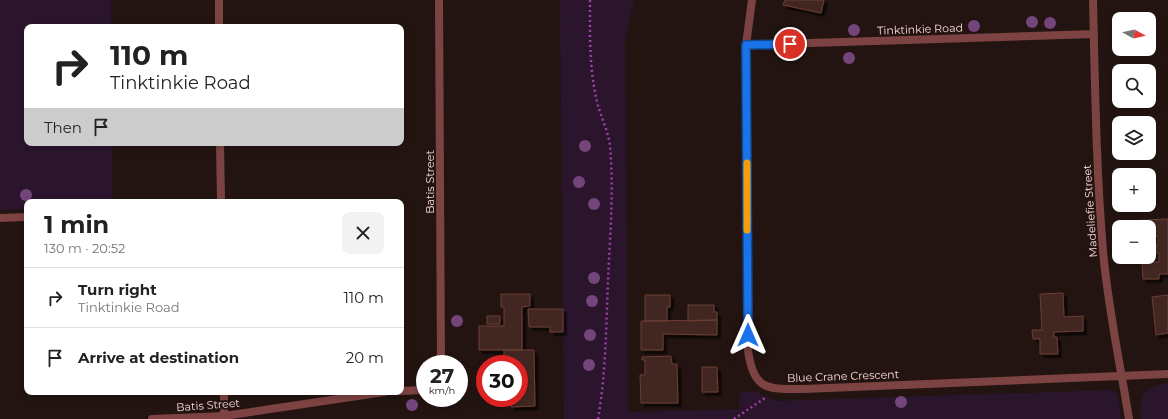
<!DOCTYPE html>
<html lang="en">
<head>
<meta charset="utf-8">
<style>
  body { margin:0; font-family:Montserrat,sans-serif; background:#f2f2f2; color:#222; height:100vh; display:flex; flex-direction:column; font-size:15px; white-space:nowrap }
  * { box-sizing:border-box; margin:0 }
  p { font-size:13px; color:#767676 }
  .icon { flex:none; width:22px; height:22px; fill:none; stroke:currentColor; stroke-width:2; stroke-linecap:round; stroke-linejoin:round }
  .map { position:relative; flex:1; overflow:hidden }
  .side { position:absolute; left:24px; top:199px; width:380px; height:196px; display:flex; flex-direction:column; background:#fff; border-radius:8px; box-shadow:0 2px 6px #0003 }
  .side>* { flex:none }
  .guide { position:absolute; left:24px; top:24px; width:380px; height:122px; border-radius:8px; box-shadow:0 2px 6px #0003; background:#fff; color:#222; overflow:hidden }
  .needle { width:26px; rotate:98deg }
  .buttons { position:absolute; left:1112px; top:12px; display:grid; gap:8px }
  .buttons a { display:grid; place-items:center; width:44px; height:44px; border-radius:8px; background:#fff; box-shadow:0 2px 6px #0003; font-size:20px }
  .speed { position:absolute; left:416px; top:355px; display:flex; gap:8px; font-size:20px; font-weight:700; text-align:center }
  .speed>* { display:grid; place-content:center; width:52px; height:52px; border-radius:50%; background:#fff; box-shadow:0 2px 6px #0003; line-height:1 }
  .speed small { font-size:10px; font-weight:400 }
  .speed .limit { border:6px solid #d22; background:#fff; color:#111 }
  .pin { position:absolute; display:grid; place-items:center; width:34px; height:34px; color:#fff; margin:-17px; border:2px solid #fff; border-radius:50%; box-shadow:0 1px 4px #0007 }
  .me { position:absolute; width:44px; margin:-22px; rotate:0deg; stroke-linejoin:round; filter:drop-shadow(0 0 3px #0008) }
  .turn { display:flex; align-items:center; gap:14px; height:84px; padding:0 20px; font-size:18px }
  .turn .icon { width:52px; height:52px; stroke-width:2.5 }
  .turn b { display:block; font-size:28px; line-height:34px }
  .then { display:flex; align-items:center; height:38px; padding:0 20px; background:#0003; gap:8px; font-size:15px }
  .round { display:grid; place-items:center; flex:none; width:42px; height:42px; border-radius:8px; background:#f2f2f2 }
  .overview { display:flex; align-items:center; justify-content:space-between; height:68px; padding:0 20px }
  h1 { font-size:24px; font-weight:700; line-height:30px }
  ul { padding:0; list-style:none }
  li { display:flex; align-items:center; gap:12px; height:60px; padding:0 20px; border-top:1px solid #e0e0e0 }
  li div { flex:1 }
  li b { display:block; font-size:15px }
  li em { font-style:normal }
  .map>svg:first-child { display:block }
  .green { fill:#2b152d }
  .building { fill:#422620; stroke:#6b3e35; filter:url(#shadow) }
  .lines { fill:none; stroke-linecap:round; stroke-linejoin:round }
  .path { stroke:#a03ea9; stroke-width:2.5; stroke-dasharray:2 3; stroke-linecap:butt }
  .street { stroke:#7d4342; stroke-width:8 }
  .tree { fill:#74457b }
  .route-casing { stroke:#114b97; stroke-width:10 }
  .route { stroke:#1a73e8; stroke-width:7 }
  .slow { stroke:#f59e0b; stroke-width:7 }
  .labels { text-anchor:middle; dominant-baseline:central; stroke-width:4; stroke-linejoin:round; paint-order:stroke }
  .street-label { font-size:11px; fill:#fadcd9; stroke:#231411 }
</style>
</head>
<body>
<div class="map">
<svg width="1168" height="419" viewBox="0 0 1168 419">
  <defs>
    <filter id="shadow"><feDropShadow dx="3.5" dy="3.5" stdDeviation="0" flood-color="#0009"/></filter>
  </defs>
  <rect width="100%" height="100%" fill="#231411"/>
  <path class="green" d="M0 0H111V27H27V143H112V202H27V209L0 210Z
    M560 0H634L625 40 628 412 739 409 740 391 757 392 763 396 778 401 1112 390 1118 395 1121 419H564Z
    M1168 383V419H1141C1138 397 1145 386 1168 383Z"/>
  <path class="building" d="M785 0H824L821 13 783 5Z
    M1168 219V274H1159V279H1143L1142 263 1159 262V253H1156V245H1158V236H1149V227H1125V221Z
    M1063 293 1064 317 1083 316V331L1054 332V337H1057L1058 354H1040V339H1033L1032 330H1042L1040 294Z
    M501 294H530V306L522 307V350H479V326H504V307H501Z
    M645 295H670V307H667V321H645Z
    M1168 295V333L1156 335 1152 297Z
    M688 305H714V312H717V320L688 321Z
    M528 309H563V332H550V327H529Z
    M487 316H500V324H487Z
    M717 320V335L663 334V350H641V321Z
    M504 350H534L535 406 511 407V398H519V364H504Z
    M671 356 672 364H677L678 403H641L640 375H645V360H642V357Z
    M702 367H717L718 392H702Z"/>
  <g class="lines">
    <path class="path" d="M590 0C590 32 589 65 596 97 599 114 608 129 610 146 614 190 610 236 608 280 606 327 606 373 598 419
      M734 419 765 398"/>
    <path class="street" d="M219 0V27
      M439 0 441 364
      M752 0 746 45 748 350C753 391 768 389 804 389L1168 374
      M1093 0C1095 84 1096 168 1103 251 1108 308 1120 363 1129 419
      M746 45 1094 34
      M220 143 221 202
      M0 218 27 217
      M401 391 421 390 425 388
      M224 392V416
      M152 419 224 416 384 392"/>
  </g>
  <g class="tree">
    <circle cx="1032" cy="22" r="6"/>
    <circle cx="1050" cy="23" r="6"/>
    <circle cx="974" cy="26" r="6"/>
    <circle cx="854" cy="30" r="6"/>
    <circle cx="849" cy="58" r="6"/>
    <circle cx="585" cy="146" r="6"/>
    <circle cx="579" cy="182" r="6"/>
    <circle cx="26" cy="195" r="6"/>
    <circle cx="594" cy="204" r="6"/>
    <circle cx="594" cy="278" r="6"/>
    <circle cx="592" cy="301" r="6"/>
    <circle cx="457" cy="321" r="6"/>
    <circle cx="590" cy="335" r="6"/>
    <circle cx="589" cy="365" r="6"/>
    <circle cx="901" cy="402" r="6"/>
    <circle cx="412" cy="405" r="6"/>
  </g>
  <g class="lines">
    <g class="route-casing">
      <path id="route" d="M748 335 746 45 790 44"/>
    </g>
    <use href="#route" class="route"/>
    <path class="slow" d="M747 163V230"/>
  </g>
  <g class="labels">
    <g class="street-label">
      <text transform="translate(920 29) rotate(-2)">Tinktinkie Road</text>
      <text transform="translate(430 182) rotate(-90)">Batis Street</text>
      <text transform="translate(1090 211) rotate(-94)">Madeliefie Street</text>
      <text transform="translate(843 376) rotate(-2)">Blue Crane Crescent</text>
      <text transform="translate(208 405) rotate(-4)">Batis Street</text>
    </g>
  </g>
</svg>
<div class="buttons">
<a><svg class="needle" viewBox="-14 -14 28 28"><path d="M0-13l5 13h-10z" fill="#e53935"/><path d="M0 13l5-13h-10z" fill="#767676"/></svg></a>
<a><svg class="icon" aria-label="search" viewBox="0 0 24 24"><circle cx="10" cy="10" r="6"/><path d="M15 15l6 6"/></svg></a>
<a><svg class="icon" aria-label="layers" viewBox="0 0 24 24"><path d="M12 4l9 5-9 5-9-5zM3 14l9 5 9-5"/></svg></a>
<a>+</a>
<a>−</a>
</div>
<div class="speed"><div>27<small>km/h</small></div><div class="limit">30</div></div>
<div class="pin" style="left:790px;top:44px;background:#d93025"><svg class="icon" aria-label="arrive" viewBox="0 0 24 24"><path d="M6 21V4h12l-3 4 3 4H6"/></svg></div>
<svg class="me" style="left:748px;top:335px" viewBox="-20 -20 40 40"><path d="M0-17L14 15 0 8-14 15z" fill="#1a73e8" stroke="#fff" stroke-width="4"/></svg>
<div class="guide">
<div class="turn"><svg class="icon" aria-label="right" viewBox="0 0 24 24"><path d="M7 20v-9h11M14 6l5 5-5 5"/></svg><div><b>110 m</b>Tinktinkie Road</div></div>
<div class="then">Then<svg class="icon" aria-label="arrive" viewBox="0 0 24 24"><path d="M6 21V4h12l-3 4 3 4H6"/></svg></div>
</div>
<section class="side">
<div class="overview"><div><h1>1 min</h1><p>130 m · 20:52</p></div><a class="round"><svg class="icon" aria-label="close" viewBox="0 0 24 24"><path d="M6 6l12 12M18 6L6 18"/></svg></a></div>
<ul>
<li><svg class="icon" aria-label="right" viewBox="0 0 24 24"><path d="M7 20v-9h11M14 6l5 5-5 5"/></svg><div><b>Turn right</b><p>Tinktinkie Road</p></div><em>110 m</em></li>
<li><svg class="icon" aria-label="arrive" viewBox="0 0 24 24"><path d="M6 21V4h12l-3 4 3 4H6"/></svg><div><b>Arrive at destination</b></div><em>20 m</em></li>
</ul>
</section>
</div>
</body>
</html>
